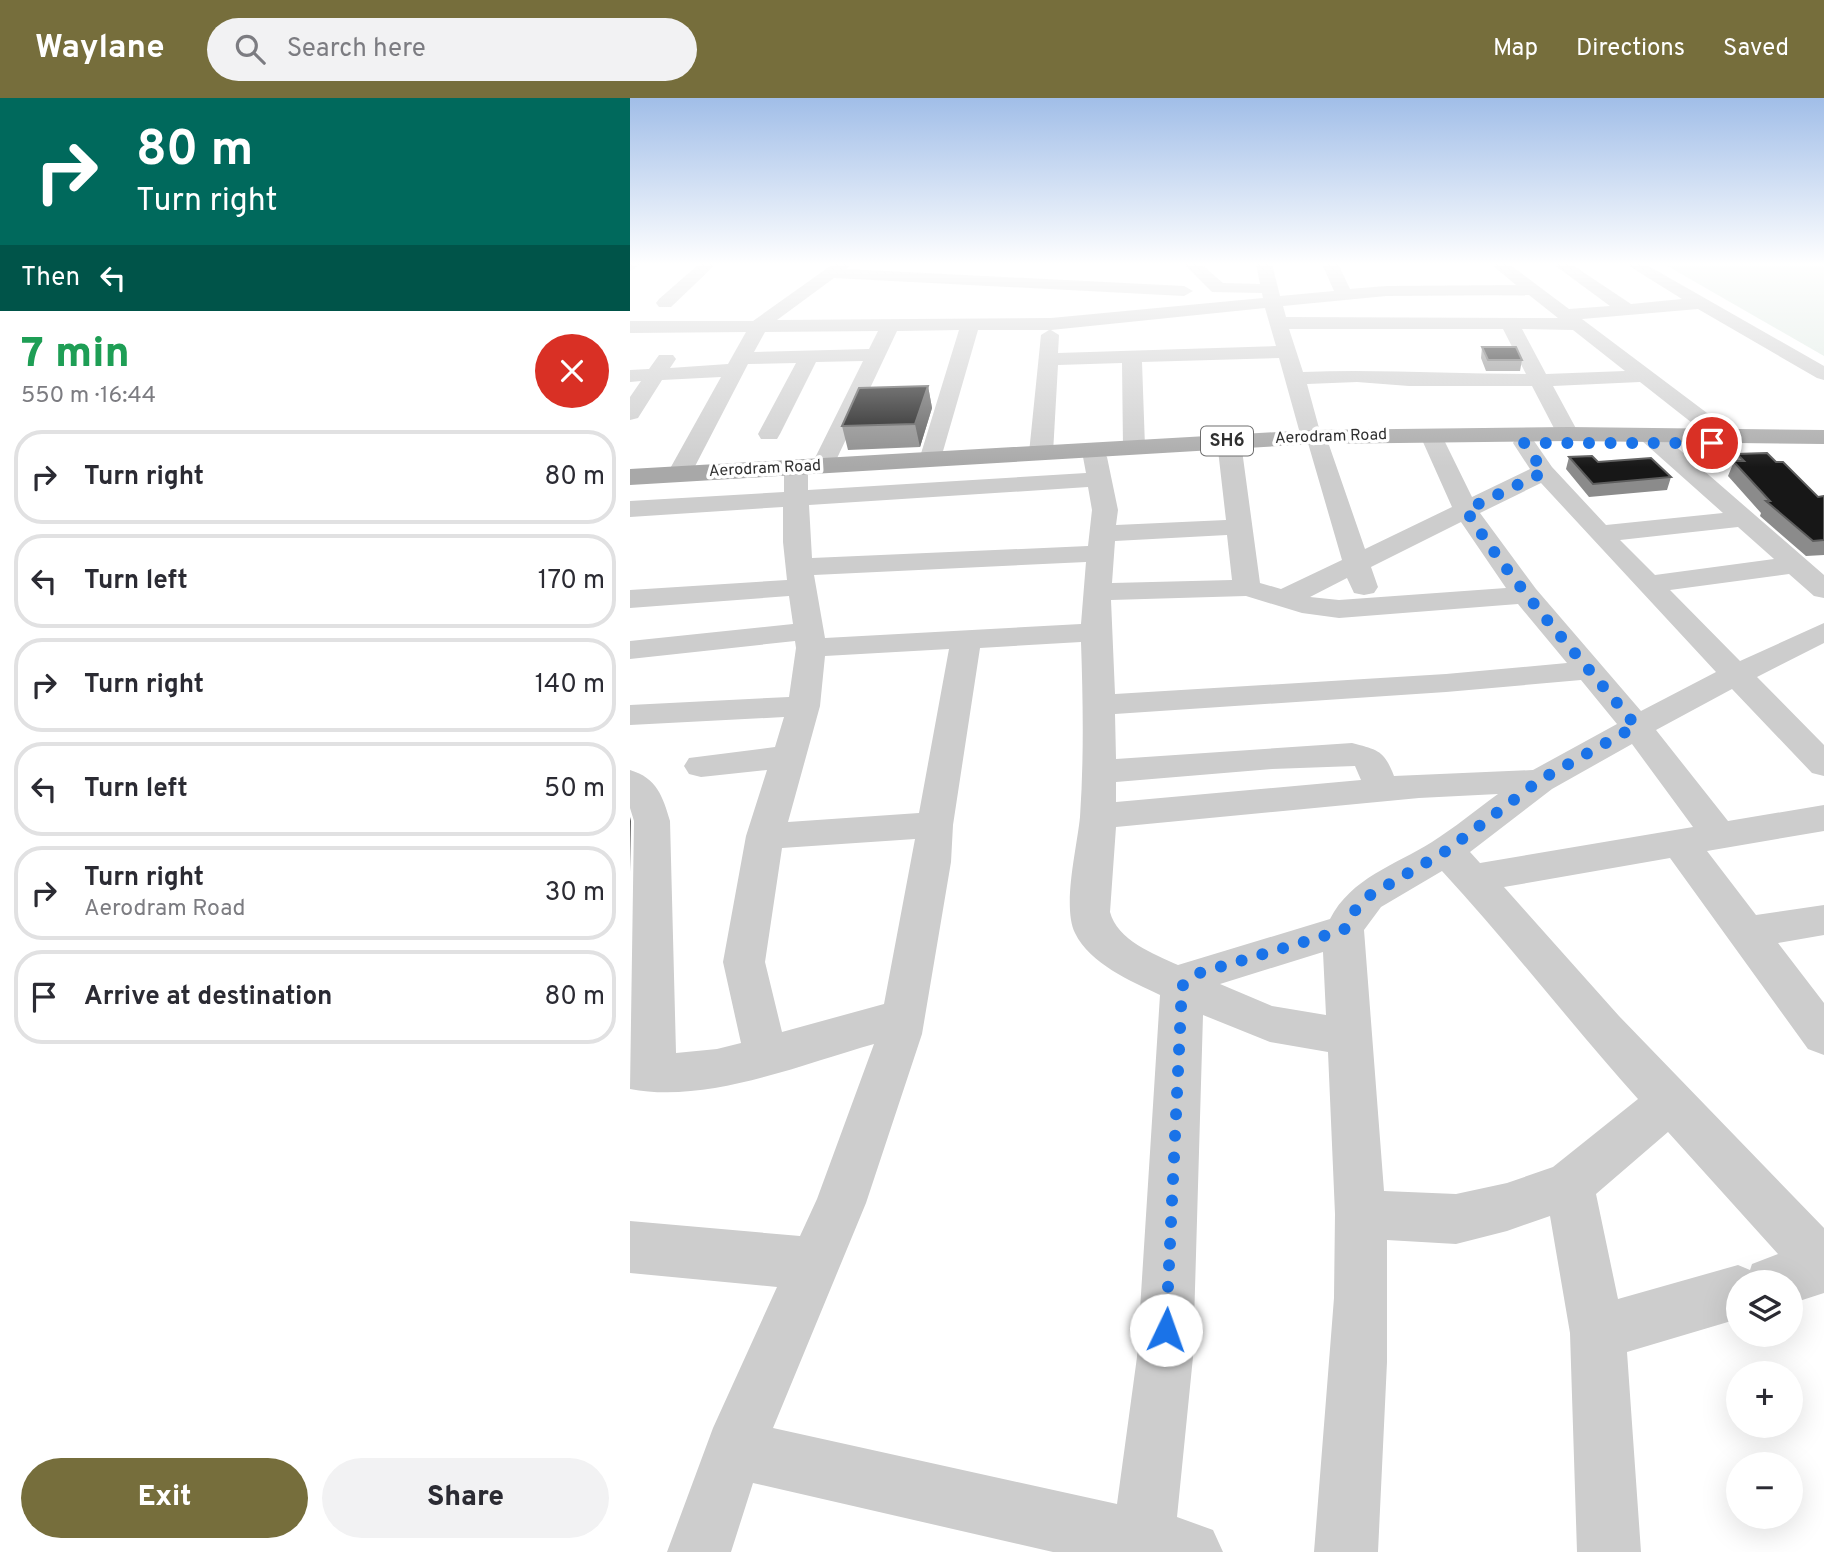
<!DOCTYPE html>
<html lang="en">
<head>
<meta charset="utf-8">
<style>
  body { margin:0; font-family:Overpass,sans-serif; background:#f2f2f3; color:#2b2b33; height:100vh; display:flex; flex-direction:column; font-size:26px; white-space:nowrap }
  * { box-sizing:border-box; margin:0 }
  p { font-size:23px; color:#7c7c81 }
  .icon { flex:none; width:38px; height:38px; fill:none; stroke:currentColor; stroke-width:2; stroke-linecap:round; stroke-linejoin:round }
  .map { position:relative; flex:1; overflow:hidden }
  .side { display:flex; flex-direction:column; background:#fff; width:630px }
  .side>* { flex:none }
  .guide { background:#00695c; color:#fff; overflow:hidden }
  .tools { position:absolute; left:1096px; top:1172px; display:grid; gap:14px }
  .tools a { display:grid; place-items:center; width:77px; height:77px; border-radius:50%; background:#fff; box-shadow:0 7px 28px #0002; font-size:35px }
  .pin { position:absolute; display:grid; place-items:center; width:60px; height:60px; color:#fff; margin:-30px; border:4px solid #fff; border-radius:50%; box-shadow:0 2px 7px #0007 }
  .me { position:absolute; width:77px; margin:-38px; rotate:3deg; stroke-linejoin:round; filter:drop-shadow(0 0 5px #0008) }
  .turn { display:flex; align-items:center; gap:24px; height:147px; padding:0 21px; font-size:32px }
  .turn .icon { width:91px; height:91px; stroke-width:2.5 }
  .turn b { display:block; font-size:49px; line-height:60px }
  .then { display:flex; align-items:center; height:66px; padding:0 21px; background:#0003; gap:14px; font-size:26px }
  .round { display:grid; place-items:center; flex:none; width:74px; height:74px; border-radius:37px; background:#f2f2f3 }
  .head { display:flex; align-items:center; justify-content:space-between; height:119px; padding:0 21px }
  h1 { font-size:42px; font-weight:800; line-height:52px; color:#1e9e55 }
  .button { display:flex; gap:14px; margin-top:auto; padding:14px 21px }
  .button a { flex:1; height:80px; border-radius:42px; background:#766e3c; color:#fff; font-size:28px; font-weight:800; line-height:80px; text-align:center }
  .button a+a { background:#f2f2f3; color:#2b2b33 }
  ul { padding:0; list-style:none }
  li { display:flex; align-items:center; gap:21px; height:94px; margin:0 14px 10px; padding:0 7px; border:4px solid #e1e1e2; border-radius:28px }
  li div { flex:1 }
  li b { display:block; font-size:26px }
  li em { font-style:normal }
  header { display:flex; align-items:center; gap:42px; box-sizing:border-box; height:98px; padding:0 35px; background:#766e3c; color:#fff }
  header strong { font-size:33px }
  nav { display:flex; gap:38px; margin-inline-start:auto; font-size:24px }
  .search { width:490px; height:63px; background:#f2f2f3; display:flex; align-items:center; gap:18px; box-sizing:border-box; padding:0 24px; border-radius:38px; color:#7c7c81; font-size:26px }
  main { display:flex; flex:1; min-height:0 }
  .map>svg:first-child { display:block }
  .green { fill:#dce8e1 }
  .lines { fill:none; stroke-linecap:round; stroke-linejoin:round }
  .minor { fill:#cdcdcd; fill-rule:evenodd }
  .major { fill:#a8a8a8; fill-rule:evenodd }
  .wall { fill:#8b8b8b }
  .shaded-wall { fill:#5d5d5d }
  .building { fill:#171717; stroke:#5d5d5d; stroke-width:2 }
  .route { stroke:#1a73e8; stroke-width:12; stroke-dasharray:0 21.6 }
  .labels { text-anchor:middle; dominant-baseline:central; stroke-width:7; stroke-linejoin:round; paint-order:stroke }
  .far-street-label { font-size:16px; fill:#303030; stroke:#fff }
  .shield { fill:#fff; stroke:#6e6e6e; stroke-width:2 }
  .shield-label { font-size:18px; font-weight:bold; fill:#303030 }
</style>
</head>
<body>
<header>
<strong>Waylane</strong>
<div class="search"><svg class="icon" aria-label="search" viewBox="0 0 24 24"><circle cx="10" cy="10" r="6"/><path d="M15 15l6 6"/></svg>Search here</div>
<nav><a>Map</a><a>Directions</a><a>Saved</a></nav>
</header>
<main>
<section class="side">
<div class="guide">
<div class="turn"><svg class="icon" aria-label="right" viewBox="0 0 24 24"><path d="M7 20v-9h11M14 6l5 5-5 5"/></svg><div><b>80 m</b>Turn right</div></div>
<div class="then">Then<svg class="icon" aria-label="left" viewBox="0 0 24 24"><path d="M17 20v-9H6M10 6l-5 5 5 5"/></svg></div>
</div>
<div class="head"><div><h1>7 min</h1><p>550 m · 16:44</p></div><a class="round" style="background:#d93025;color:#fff"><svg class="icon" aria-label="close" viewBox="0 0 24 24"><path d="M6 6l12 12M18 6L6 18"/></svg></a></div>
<ul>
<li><svg class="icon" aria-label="right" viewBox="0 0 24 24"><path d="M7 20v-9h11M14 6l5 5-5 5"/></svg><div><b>Turn right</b></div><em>80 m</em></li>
<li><svg class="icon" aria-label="left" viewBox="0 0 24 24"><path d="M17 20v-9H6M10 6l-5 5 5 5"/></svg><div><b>Turn left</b></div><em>170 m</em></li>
<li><svg class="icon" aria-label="right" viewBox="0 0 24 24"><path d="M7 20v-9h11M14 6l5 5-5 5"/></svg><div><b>Turn right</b></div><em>140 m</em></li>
<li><svg class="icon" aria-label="left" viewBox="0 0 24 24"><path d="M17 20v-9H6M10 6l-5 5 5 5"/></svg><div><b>Turn left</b></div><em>50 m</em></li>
<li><svg class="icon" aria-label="right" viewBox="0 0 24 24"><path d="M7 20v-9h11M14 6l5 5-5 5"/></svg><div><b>Turn right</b><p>Aerodram Road</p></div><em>30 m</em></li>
<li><svg class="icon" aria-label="arrive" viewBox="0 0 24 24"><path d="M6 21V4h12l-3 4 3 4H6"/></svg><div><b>Arrive at destination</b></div><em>80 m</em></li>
</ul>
<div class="button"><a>Exit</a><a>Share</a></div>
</section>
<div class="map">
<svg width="1194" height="1454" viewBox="0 0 1194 1454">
  <rect width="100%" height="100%" fill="#fff"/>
  <path class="green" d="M1034 166H1194V258Z"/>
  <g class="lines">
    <path class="minor" d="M0 166H11L0 173Z
      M69 166H86L41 209H29L26 205 29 201Z
      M203 166H221L217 171 554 188 563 193 554 198 204 180 147 222 421 220 633 200 632 195 582 194 554 166H571L593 185 630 186 626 166H642L650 198 704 193 692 166H708L720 191 756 188 886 187 861 166H879L939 211 980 208 923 166H941L1001 206 1052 201 996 166H1015L1194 268V282L1187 280 1068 211 952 221 1101 333 1104 338 1101 343H1085L1010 284 923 288 949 336 946 341H930L927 336 902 288H779L727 284 677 286 692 341 699 347 735 451 822 409 793 344 796 339H812L815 344 842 399 900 371 883 345 886 340H902L922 369 976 427 1093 415 1011 342 1008 337 1011 332H1027L1194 477V500L1184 498 1159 476 1040 492 1110 563 1194 525V545L1127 579 1194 647V678L1182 675 1102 591 1026 632 1098 723 1194 707V733L1077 753 1126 817 1194 807V837L1148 845 1194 905V957L1178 951 1040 760 874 789 989 918 1194 1130V1195L1160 1206V1185H1108V1221L997 1254 1011 1454H947L940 1235 920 1118 877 1133 826 1146 757 1142V1264L748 1454H684L704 1200 705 1116 698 954 640 944 573 917 563 1259 547 1419 583 1432 593 1454H423L123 1385 101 1454H37L83 1330 147 1189 0 1175V1123L170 1138 187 1101 244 946C169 967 77 1006 0 991L4 723 0 710V672C27 680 33 699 40 723L46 955 87 951 111 945 93 864 116 738 137 672 71 679 59 676 54 668 59 660 145 649 154 619 0 627V607L159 599 166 550 165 543 0 561V543L163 526 159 498 0 510V492L157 482 153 444V409L0 419V403L154 394V377L158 372 166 370 174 372 178 377V392L456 375 453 359 457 354H473L477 359 488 412 486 427 596 422 588 352 592 347H608L612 352 630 485 651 491 712 462 678 345 671 339 649 260 512 264 515 349 512 354H496L493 349 492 265 428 267 423 355 419 360H403L399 355 411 237 419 232H348L309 367H293L289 362 329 232 267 233 201 373H185L181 368 233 263 186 264 150 336 147 341H131L128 336 166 265 118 266 61 376 57 381 49 383 41 381 37 376 91 279 32 282 8 320 0 322V299L11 283 0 284V272L19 271 29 257H43L46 261 40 270 98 266 116 234 0 235V223H123ZM899 197 928 220 656 219 653 208 756 198ZM635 210 646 248 428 255 429 237 421 232ZM659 231H873L896 276C822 276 747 271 673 274ZM892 231 943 232 995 273 916 276ZM248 233 239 251 124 254 135 234ZM911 385 1086 574 1011 613 906 491 850 415ZM458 389 462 412 458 448 182 460 179 407ZM831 424 876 490 709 502 680 499 717 480 724 495 734 497 744 495 748 489 741 469ZM1108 429 1144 461 1025 477 990 442ZM597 437 602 482 482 485 485 443ZM456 464 451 526 195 540 184 477ZM616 498 672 515 709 520 888 506 937 565 816 576 485 596 481 502ZM451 544C453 602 454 661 450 719 447 750 432 808 445 835 460 866 501 883 530 897L507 1259 487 1406 143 1330 236 1105 292 936 321 764 323 727 350 550ZM319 551 289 715 158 724 190 608 195 558ZM951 582 987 626 903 672 764 678C754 652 748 652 722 645L486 661 485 616 816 594ZM1002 646 1063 729 850 765 840 754 922 691ZM725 668 731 682 486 704V684L642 671ZM868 696C846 712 824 730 802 744 765 767 721 780 700 821L548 867C524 856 487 842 480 814L486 729 789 700ZM285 741 254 906 152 934 135 864 152 750ZM812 773C880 847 941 926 1008 1001L923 1069 877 1085 826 1096 754 1093 734 832 751 809ZM693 854 696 917 642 908 590 886ZM1038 1034 1148 1156 1122 1166 1120 1172 1108 1167 988 1201 966 1096Z"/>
    <path class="major" d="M938 329 1194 332V346L938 343 682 346 0 387V371L682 332Z"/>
  </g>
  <path class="wall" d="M852 249 892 262 890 273H856L851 260Z
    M298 288 302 310 290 349 218 352 212 328Z
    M1107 356 1146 364 1188 399 1194 398V457L1176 458 1130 418 1131 415 1098 378Z
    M939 359 968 364 1041 379 1037 392 959 399 936 371Z"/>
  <path class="shaded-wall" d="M298 288 302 310 290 349 285 326Z
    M0 719 1 723 0 774Z"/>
  <path class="building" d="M852 249H886L892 262H858Z
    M298 288 285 326 212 328 229 290Z
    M1137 355 1146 364H1153L1188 399 1194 398V442L1183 443 1136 403H1140L1103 363H1114L1107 356Z
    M962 358 968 364 1021 360 1041 379 963 386 939 359Z"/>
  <linearGradient id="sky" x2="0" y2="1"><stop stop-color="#a1bee8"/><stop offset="0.45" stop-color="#fff"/><stop offset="1" stop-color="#fff" stop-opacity="0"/></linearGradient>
  <rect width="1194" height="369" fill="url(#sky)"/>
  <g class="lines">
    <path class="route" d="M536 1232 552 888 566 876 714 832 722 816 737 799 816 753 910 682 1006 628C948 557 885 490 836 412L914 374 894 345H1082"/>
  </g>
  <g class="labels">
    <g class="far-street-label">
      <text transform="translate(701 339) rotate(-2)">Aerodram Road</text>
      <text transform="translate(135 371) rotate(-3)">Aerodram Road</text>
    </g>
    <rect class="shield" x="571" y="328.5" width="52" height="29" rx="5"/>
    <g class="shield-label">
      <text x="597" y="343">SH6</text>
    </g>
  </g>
</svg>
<div class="tools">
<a><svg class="icon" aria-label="layers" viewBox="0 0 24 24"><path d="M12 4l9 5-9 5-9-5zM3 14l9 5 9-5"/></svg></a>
<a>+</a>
<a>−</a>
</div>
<div class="pin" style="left:1082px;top:345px;background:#d93025"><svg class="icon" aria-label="arrive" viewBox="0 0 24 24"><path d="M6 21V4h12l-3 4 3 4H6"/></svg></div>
<svg class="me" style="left:536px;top:1232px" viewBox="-20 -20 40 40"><circle r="19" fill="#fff"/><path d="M0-13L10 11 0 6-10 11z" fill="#1a73e8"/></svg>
</div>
</main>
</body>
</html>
